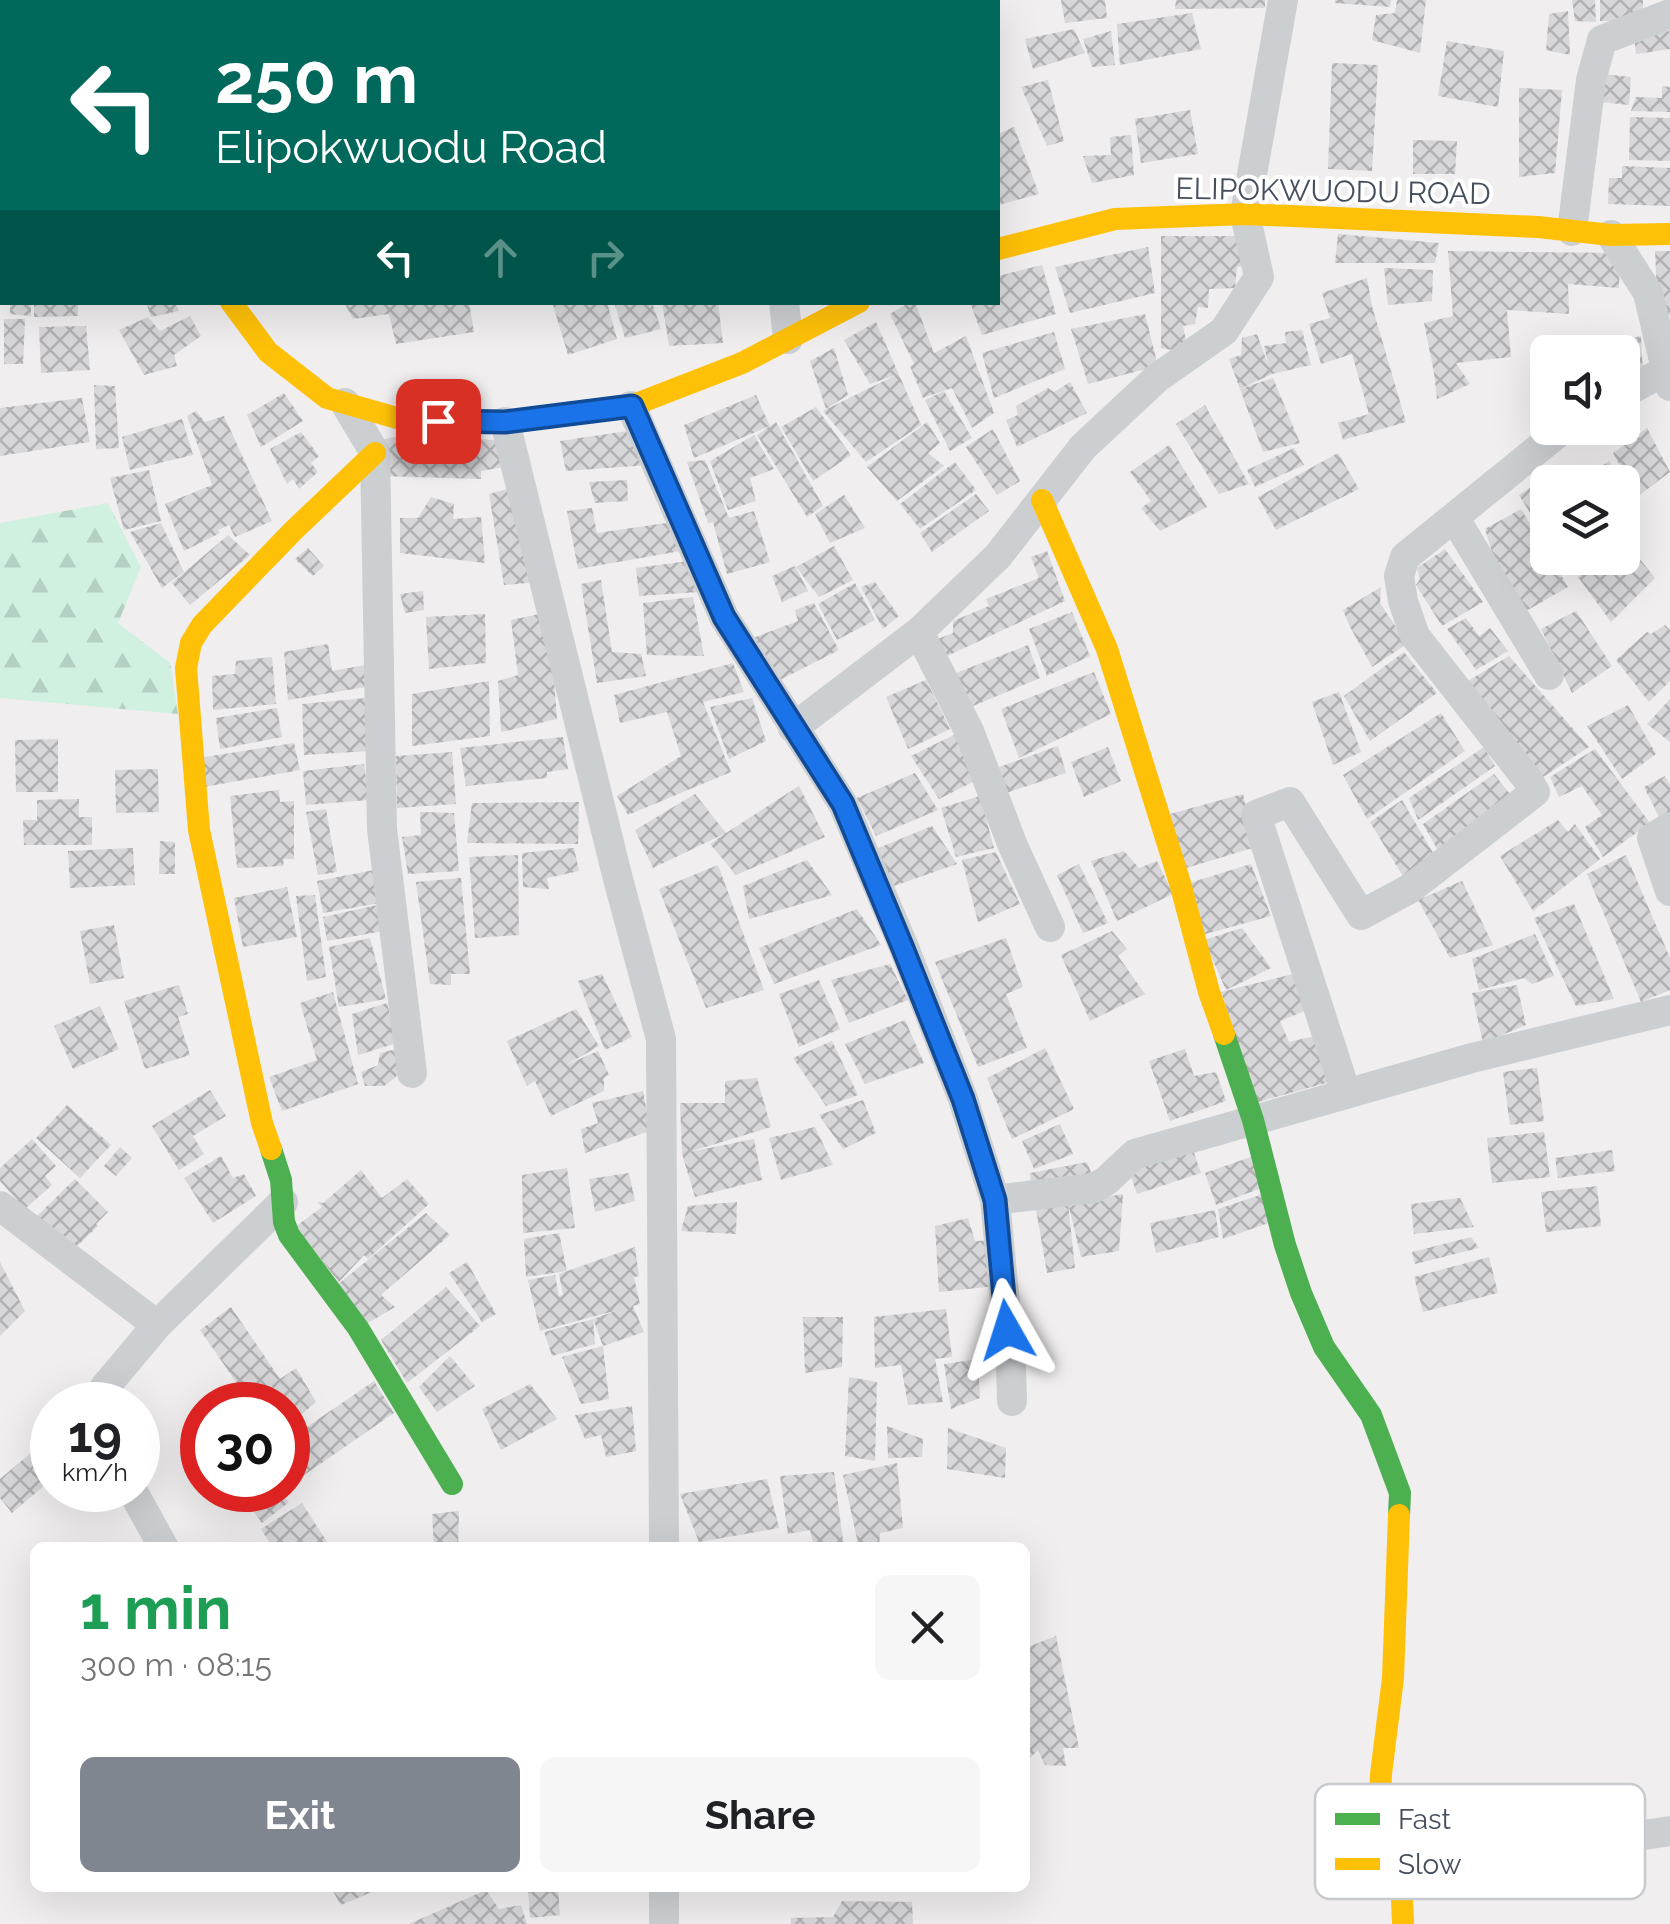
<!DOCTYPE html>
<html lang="en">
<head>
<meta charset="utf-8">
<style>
  body { margin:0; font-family:Raleway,sans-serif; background:#f6f6f6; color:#202124; height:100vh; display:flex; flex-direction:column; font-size:38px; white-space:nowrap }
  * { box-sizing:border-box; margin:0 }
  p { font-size:32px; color:#757577 }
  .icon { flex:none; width:55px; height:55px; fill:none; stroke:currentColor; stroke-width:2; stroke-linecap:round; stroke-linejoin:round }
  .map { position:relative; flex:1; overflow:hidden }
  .details { position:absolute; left:30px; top:1542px; width:1000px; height:350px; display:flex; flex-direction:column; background:#fff; border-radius:15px; box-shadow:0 10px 40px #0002 }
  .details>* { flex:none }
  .banner { position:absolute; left:0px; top:0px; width:1000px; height:305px; box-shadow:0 10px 40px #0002; background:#00695c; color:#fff; overflow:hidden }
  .tools { position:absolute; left:1530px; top:335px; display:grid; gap:20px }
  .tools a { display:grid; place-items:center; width:110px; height:110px; border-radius:15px; background:#fff; box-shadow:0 10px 40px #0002; font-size:50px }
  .speed { position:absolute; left:30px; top:1382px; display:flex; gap:20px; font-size:50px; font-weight:700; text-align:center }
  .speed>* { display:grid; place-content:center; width:130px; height:130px; border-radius:50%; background:#fff; box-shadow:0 10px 40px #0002; line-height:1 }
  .speed small { font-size:25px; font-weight:400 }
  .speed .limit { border:15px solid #d22; background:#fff; color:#111 }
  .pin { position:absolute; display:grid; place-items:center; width:85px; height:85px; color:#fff; margin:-42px; border-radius:20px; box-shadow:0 5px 15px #0006 }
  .me { position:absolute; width:110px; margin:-55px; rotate:354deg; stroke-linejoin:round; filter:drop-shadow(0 0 8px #0008) }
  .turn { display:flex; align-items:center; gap:35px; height:210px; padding:0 50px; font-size:45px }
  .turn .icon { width:130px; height:130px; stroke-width:2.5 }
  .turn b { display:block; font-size:70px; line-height:85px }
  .lanes { display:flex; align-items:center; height:95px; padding:0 50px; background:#0003; justify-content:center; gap:50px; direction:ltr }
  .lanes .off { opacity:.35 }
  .round { display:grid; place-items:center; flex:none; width:105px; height:105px; border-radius:15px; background:#f6f6f6 }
  .overview { display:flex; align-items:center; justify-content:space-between; height:170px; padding:0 50px }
  h1 { font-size:60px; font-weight:700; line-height:75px; color:#1e9e55 }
  .action { display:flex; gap:20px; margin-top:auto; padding:20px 50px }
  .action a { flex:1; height:115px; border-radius:15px; background:#808690; color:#fff; font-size:40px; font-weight:700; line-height:115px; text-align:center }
  .action a+a { background:#f6f6f6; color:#202124 }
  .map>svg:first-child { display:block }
  .forest { fill:url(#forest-firs) }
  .building { fill:url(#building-cross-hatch) }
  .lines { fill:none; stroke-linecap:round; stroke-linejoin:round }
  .street { stroke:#cccfd2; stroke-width:30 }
  .fast { stroke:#4caf50; stroke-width:22 }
  .slow { stroke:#ffc107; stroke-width:22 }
  .route-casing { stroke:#114b97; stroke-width:25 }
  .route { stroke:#1a73e8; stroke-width:18 }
  .labels { text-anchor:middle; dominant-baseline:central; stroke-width:8; stroke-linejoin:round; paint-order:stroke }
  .street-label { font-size:30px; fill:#444e5d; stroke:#fff }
  .key { fill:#fff; stroke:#c7cace; stroke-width:2.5 }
  .key-label { font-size:28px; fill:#444e5d }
</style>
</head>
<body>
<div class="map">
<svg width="1670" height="1924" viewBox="0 0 1670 1924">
  <defs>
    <pattern id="forest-firs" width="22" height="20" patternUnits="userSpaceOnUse" patternTransform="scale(2.5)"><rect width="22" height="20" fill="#d0f1e0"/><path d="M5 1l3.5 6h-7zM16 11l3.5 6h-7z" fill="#b4d0c3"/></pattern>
    <pattern id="building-cross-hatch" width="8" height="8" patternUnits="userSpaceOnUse" patternTransform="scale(2.5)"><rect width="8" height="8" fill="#d7d6d9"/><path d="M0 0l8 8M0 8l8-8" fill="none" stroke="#b0b0b3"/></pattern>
  </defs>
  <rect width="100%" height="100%" fill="#f0eeee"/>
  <path class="forest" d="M108 503 141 567 118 623 170 663 178 714 0 698V523Z"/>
  <path class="building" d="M1061 0H1105L1107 18 1065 23Z
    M1176 0H1265V8L1175 9Z
    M1335 0H1391L1390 7 1335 3Z
    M1397 0H1426L1420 53 1372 40 1376 15 1395 13Z
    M1572 0H1595L1596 22 1575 21Z
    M1600 0H1643V22L1600 21Z
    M1568 11 1570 55 1546 50 1549 14Z
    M1192 13 1201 49 1120 65 1117 24Z
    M1074 29 1085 53 1033 69 1025 39Z
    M1111 31 1115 65 1092 67 1083 39Z
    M1670 31V49L1636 54 1634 35Z
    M1447 41 1504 51 1498 107 1438 96Z
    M1332 63 1378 65 1372 171 1328 169Z
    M1603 74 1631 77 1629 105 1600 102Z
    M1048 80 1064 141 1047 146 1021 87Z
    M1662 86 1670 87V112L1631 111 1636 97 1662 98Z
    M1519 88 1562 90 1555 173 1519 177Z
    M1190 110 1198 154 1141 163 1135 119Z
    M1630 117 1670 118V161L1629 160Z
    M1014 127 1039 194 998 205V134Z
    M1131 135 1134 175 1092 183 1083 156 1111 155 1110 137Z
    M1413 140 1457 141 1455 174H1413Z
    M1622 166 1670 168V206L1608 204 1609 178H1622Z
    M1338 234 1439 243 1435 263H1335Z
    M1161 236H1253L1252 265 1237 267 1235 288 1209 289 1208 308 1198 307 1195 324 1183 326 1187 346 1177 351 1161 348Z
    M1148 247 1155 293 1070 313 1055 267Z
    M1448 251 1620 253 1619 288 1568 284 1569 314 1507 310 1511 357 1456 363 1470 384 1437 399 1434 373 1424 323 1453 316Z
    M1655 251H1670V315L1658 316Z
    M1042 265 1056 314 982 335 970 302H998V276Z
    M1384 268 1433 270 1432 301 1388 305Z
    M1367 278 1372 306 1406 422 1343 440 1338 423 1369 414 1352 354 1321 364 1309 324 1330 318 1322 293Z
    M10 302H31V316L10 314Z
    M34 302H78V316L34 317Z
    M146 302H175L179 311 151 317Z
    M344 302H469L474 332 396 344 389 314 353 319Z
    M561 302H607L617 339 568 355 553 305Z
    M614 302H652L661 329 625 338Z
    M662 302H718L723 343 669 346Z
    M910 302H915L934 353 966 336 994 413 972 428 952 388 923 398 910 366 914 364 890 314Z
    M1145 314 1158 366 1088 384 1071 329Z
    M190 316 201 336 174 355 177 366 144 375 119 330 148 317 160 331Z
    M4 319H25L23 364H4Z
    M876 322 921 425 866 462 823 411 896 375 870 384 844 340Z
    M86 326 90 370 41 373 39 327Z
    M1302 330 1311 365 1272 374 1240 389 1229 359 1241 355 1242 338 1257 334 1269 367 1264 346 1286 343 1285 332Z
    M1054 332 1065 369 994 398 982 353Z
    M1641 336 1643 373 1622 380V352H1616L1614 342Z
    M834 348 848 395 826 409 810 361Z
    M1273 378 1300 443 1263 452 1240 389Z
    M1070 382 1087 413 1017 447 1006 420 1018 415 1016 406 1048 388 1054 392Z
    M94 385 115 386 119 448 96 449Z
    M944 391 972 438 950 451 925 400Z
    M284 393 303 421 261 447 247 415Z
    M756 395 770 426 694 458 684 425Z
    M82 398 90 442 0 456V408Z
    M1205 405 1249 484 1219 494 1176 424Z
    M816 407 851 455 813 481 781 427Z
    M196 411 205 422 224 416 272 521 235 537 229 525 218 530 220 533 184 551 165 504 212 485 187 416Z
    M182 419 193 455 130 470 122 437Z
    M776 422 823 506 807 517 757 435Z
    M927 422 940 443 928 453 944 466 897 501 867 467Z
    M654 427 663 464 566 471 560 441Z
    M1647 428 1670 472 1637 497 1613 453Z
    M993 429 1020 481 997 495 966 447Z
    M301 432 319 456 311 463 318 472 299 489 293 479 287 484 270 449Z
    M407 435 406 442 419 439 421 454H449L453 443H466V438L518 442 522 464 481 471V479L380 476 384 439Z
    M754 435 774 469 750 478 756 501 728 510 710 461Z
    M1169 445 1207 507 1160 531 1141 508 1151 501 1130 472Z
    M1294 448 1304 465 1255 487 1247 470Z
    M1338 453 1359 489 1276 530 1258 497Z
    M705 460 729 518 754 511 770 562 727 574 713 522 708 523 687 462Z
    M1609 461 1622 482H1578Z
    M955 462 976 490 920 529 900 504Z
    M1562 467 1571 482H1548V542L1519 495Z
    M149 470 161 521 124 530 110 478Z
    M627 480 628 501 595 503 589 482Z
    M534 481 548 581 504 585 489 494Z
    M976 494 989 511 932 552 920 533Z
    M844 495 865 528 830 543 815 514Z
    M431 497 454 504 453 519 481 517 485 563 400 553V518H418Z
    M592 508 597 533 687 520 692 549 578 569 567 511Z
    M1521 509 1548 552V558H1551L1568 587 1526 611 1498 572 1485 529Z
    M161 523 184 572 162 588 130 532Z
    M228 535 250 555 190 605 172 583Z
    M1622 537 1655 578 1611 622 1578 577 1599 558H1622Z
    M834 546 853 580 819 597 796 567Z
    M308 548 324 566 313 576 295 559Z
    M1445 549 1483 602 1442 626 1416 585 1420 579 1417 568Z
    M1047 551 1065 601 943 658 935 640 953 633V621L989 606 986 599 1039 578 1031 557Z
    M696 560 699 592 639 596 636 568Z
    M795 566 808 591 782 602 772 576Z
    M601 580 612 652 641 654 646 676 597 683 581 584Z
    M875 582 899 616 883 629 861 587Z
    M855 583 875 620 837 640 818 604Z
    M1381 587 1380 603 1407 644 1372 667 1349 625 1343 610Z
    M423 591 424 610 405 613 400 594Z
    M693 597 704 656 647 655 643 603Z
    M814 603 839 650 776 682 753 638 798 621 795 610Z
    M1576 611 1612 666 1572 693 1541 629Z
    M549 612 557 719 501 732 498 681 518 675 511 620Z
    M1072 612 1090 656 1047 676 1029 629Z
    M485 614 486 663 429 669 426 617Z
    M1466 618 1479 636 1490 628 1508 651 1476 670 1447 629Z
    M1665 625 1670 630V681L1649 702 1616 660 1647 632 1651 634Z
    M328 644 332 671 366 665V687L288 700 284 652Z
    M1028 645 1040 678 973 706 956 673Z
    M1404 652 1437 693 1370 741 1344 696Z
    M1509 656 1589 747 1543 777 1463 684Z
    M272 657 276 704 213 710 212 676 235 674 236 661Z
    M733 663 744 692 703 702 731 772 628 815 617 796 681 756 667 712 620 723 614 695Z
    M1094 672 1111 714 1019 758 1001 709Z
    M926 680 950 729 908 749 886 697Z
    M489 681 490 736 412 746V694Z
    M1339 692 1361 752 1333 765 1312 702Z
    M366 698 370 751 304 755 302 704Z
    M752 698 766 741 729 759 710 707Z
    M1670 699V742L1647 724Z
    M1628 705 1656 754 1622 779 1587 726Z
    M277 708 282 737 220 749 216 718Z
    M1441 713 1465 751 1367 819 1343 775Z
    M958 733 979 779 939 799 911 756Z
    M563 737 568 769 547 772V778L466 786 460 748Z
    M58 739V792H16L15 740Z
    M294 743 300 770 204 787 198 758Z
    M1058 746 1066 773 1006 793 999 767Z
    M1108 747 1121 781 1084 797 1071 762Z
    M1484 747 1495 766 1418 820 1409 798Z
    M1595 749 1650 823 1603 857 1585 827 1602 815 1582 786 1559 797 1550 777Z
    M452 752 456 804 397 808 396 756Z
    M364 764 369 800 306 805 303 771Z
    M158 769 159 812 116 813 115 770Z
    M915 773 938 810 876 836 857 798Z
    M1494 774 1517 803 1441 856 1423 824Z
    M1665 776 1670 785V814L1660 819 1644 787Z
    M799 786 825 837 736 875 710 844 726 833 653 868 635 830 695 794 726 833Z
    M279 790 280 802 294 801V859H284L283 866 237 868 230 796Z
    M1243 794 1256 847 1183 869 1166 815Z
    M980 796 994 848 956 857 941 808Z
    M79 799V817H92V845H24L23 820H37V800Z
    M1402 800 1439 863 1404 878 1370 822Z
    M579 802 578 844 467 843 472 803Z
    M326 809 337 872 318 875 306 812Z
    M420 812 454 813 459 871 408 874 402 837 421 835Z
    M1558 820 1568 832 1575 824 1600 859 1533 911 1500 856Z
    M932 826 957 864 894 886 876 849Z
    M160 841 175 842V874H159Z
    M133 848 135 885 70 888 68 851Z
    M574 848 579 871 547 878 549 889 523 887 522 853Z
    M1124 851 1139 868 1157 861 1173 894 1117 921 1091 861Z
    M996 852 1020 904 978 922 962 860Z
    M518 855 519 935 475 938 469 857Z
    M1626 855 1670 958V990L1641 1002 1587 874Z
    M807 860 832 895 749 919 743 886Z
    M1079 864 1108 923 1083 933 1057 875Z
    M1251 864 1271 916 1202 935 1189 883Z
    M718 865 764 990 706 1008 659 889Z
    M374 870 380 903 323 913 317 881Z
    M461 878 470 974H451V985L430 984 416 882Z
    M1462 881 1493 945 1450 958 1418 900Z
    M287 887 297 937 243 947 234 898Z
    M315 895 326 977 307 981 296 896Z
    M382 904 384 931 327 941 323 917Z
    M1574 904 1614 999 1576 1006 1534 918Z
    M857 909 881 945 774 984 759 948Z
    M114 925 124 978 90 984 80 931Z
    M1242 928 1271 968 1226 990 1204 940Z
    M1112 931 1127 949 1118 956 1145 994 1090 1021 1061 955Z
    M1535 934 1554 976 1532 984 1524 978 1479 990 1472 959Z
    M370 938 386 999 339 1007 329 947Z
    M1006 938 1023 987 1006 994 1027 1048 978 1067 935 962Z
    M890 964 908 1000 849 1023 831 980Z
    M602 974 632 1037 605 1050 578 981Z
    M1293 974 1305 1011 1280 1021 1289 1042 1319 1035 1333 1081 1258 1102 1221 992Z
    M819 980 840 1029 799 1047 779 994Z
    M179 985 188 1014 178 1017 190 1055 145 1069 124 1001Z
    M1517 985 1526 1025 1483 1043 1472 993Z
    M333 992 358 1084 282 1111 269 1077 317 1060 300 1003Z
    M387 1003 397 1043 358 1055 352 1014Z
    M100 1006 119 1049 73 1069 54 1026Z
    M576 1009 599 1046 566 1065 598 1051 609 1075 604 1078V1091L551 1116 535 1081 527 1086 507 1041Z
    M905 1020 924 1063 865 1084 845 1044Z
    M832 1041 858 1095 826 1106 793 1058Z
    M1045 1048 1074 1109 1012 1139 987 1078Z
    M397 1049 401 1063 396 1077 384 1086H365L361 1072 378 1065 380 1053Z
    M1185 1049 1194 1076 1216 1072 1226 1101 1170 1121 1149 1061Z
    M1537 1068 1544 1121 1510 1125 1503 1072Z
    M757 1078 771 1127 689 1152 754 1139 762 1180 695 1197 682 1154 680 1103H725V1081Z
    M210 1090 226 1116 193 1136 204 1154 179 1170 152 1126Z
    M643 1091 650 1131 585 1153 581 1129 598 1123 592 1103Z
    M863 1100 876 1133 843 1149 819 1115Z
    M67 1105 111 1145 80 1178 36 1138Z
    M1060 1124 1073 1154 1034 1169 1022 1141Z
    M815 1127 833 1165 781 1180 769 1138Z
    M1544 1132 1550 1177 1492 1183 1487 1138Z
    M32 1139 56 1166 45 1176 52 1185 25 1209 0 1181V1168Z
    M120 1147 132 1158 116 1176 104 1166Z
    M1193 1150 1201 1173 1137 1194 1128 1168Z
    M1612 1150 1615 1171 1558 1178 1555 1158Z
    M1259 1154 1275 1183 1216 1205 1205 1173Z
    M221 1156 233 1178 244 1174 256 1196 213 1223 184 1178Z
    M1087 1162 1094 1180 1031 1191 1030 1173Z
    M567 1168 575 1228 523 1233 522 1175Z
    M361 1170 382 1198 407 1179 429 1204 368 1259 364 1255 339 1282 295 1227 322 1207 318 1202 323 1203Z
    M629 1173 635 1201 595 1212 589 1179Z
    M75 1179 108 1212 96 1224 98 1226 72 1251 37 1216Z
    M1597 1186 1601 1226 1546 1232 1541 1192Z
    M1278 1189 1288 1216 1223 1239 1218 1209Z
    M1123 1194 1119 1251 1081 1257 1068 1203Z
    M1460 1198 1474 1227 1414 1234 1411 1204Z
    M737 1202 736 1234 681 1231 688 1206Z
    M1068 1203 1075 1268 1047 1273 1036 1209Z
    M1215 1210 1219 1237 1156 1253 1150 1223Z
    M426 1213 450 1235 381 1295 395 1307 368 1323 337 1285Z
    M968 1218 975 1241 998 1240 996 1286 939 1292 935 1226Z
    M559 1233 567 1271 526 1277 524 1239Z
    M1471 1237 1479 1248 1415 1264 1412 1252Z
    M635 1247 639 1276 634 1277 640 1304 633 1306 644 1332 603 1346 609 1399 581 1404 562 1357 603 1346 593 1319 618 1310 540 1331 528 1280 555 1275 559 1296 563 1295 559 1274Z
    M1489 1257 1498 1293 1423 1312 1414 1277Z
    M0 1262 25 1311 0 1336Z
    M467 1262 496 1314 482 1322 449 1273Z
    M446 1287 480 1326 407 1383 381 1340Z
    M231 1307 280 1379 296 1368 316 1402 288 1426V1405H252L200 1330Z
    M946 1309 952 1357 935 1359 943 1402 908 1405 901 1365 875 1368 874 1317Z
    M803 1317H843L842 1367 805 1373Z
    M593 1319 595 1344 552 1356 544 1332Z
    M450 1356 475 1386 437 1412 419 1387Z
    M978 1359 980 1398 951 1409 944 1364Z
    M849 1377 877 1382 875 1461 845 1456Z
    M374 1381 394 1413 300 1478 288 1463V1440Z
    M530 1384 557 1419 501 1450 482 1409Z
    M632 1406 636 1451 606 1457 601 1435 585 1439 575 1415Z
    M887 1426 923 1439 922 1457 888 1458Z
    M948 1428 1006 1448 1005 1478 947 1469Z
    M51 1436 52 1438V1479L12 1513 0 1498V1479Z
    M897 1463 903 1528 880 1533 879 1548H859L843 1475Z
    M834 1472 844 1548H814L810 1530 788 1534 780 1476Z
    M767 1479 779 1528 699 1542 680 1494Z
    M239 1490H277L289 1502 262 1523Z
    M302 1503 331 1548H273L261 1529Z
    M459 1511 458 1548H434L432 1514Z
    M1056 1636 1079 1748H1063L1066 1766 1045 1765 1038 1750 1026 1762 1025 1757V1648Z
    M331 1888H381L341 1905Z
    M528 1888H558L560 1915 530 1918Z
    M486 1890 499 1909 521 1905 527 1924H409Z
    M842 1901 912 1902 913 1924H791V1918L833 1917Z"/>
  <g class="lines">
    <path class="street" d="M63 0V2
      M686 0V2
      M1572 231 1591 80 1602 40 1670 14
      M1611 235 1648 293 1670 386
      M784 302 788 339
      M1622 394 1665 371
      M345 403 375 453 382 829 412 1073
      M631 406 724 617 843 804 903 945 963 1099 995 1200 1011 1366 1012 1401
      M505 422 618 879 661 1039 664 1548
      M1454 517 1549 675
      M919 632 969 731 1013 846 1050 927
      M793 728 919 632 998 556 1083 447 1157 378 1224 331 1259 277 1245 214 1283 0
      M1670 827 1652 838 1670 891
      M1346 1093 1256 815 1290 802 1361 915 1411 888 1535 792 1528 780 1415 636 1403 601 1399 576 1405 557 1564 428
      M995 1200 1094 1188 1106 1181 1135 1154 1472 1058 1670 1010
      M0 1206 157 1325
      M98 1405 105 1387 157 1325 283 1202
      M132 1490 164 1548
      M1401 1872 1670 1831
      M664 1924V1888"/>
    <path class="fast" d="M0 170H2
      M1224 1034 1253 1120 1285 1245 1301 1293 1324 1347 1371 1415 1400 1493 1399 1515
      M271 1149 281 1180 284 1222 289 1235 358 1328 452 1484"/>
    <path class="slow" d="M998 249 1115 219 1245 214 1538 227 1611 235 1670 234
      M231 302 268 352 327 398 404 420 505 422 631 406 742 363 859 302
      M1042 500 1107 649 1180 883 1209 992 1224 1034
      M271 1149 262 1123 199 830 186 668 191 643 202 625 294 530 375 453
      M1399 1515 1393 1678 1381 1774 1379 1817 1401 1872 1403 1924"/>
  </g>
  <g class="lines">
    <g class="route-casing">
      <path id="route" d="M438 421 505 422 632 406 724 617 843 804 902 946 963 1099 995 1200 1007 1330"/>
    </g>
    <use href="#route" class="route"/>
  </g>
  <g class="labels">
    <g class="street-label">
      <text transform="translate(1333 191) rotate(1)">ELIPOKWUODU ROAD</text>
    </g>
  </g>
  <rect x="1315" y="1784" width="330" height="115" rx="15" class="key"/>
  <rect x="1335" y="1813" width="45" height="12" fill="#4caf50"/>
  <rect x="1335" y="1858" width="45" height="12" fill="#ffc107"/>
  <g class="key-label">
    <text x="1398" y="1829">Fast</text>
    <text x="1398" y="1874">Slow</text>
  </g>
</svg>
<div class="tools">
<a><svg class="icon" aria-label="sound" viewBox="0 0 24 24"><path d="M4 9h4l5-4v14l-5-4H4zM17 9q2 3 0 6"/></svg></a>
<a><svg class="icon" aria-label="layers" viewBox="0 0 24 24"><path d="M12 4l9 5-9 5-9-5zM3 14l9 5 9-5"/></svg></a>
</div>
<div class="speed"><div>19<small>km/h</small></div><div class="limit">30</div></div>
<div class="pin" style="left:438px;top:421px;background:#d93025"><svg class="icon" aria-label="arrive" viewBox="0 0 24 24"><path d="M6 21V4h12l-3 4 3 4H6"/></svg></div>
<svg class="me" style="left:1007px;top:1330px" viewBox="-20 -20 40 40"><path d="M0-17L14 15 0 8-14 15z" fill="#1a73e8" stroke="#fff" stroke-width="4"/></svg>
<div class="banner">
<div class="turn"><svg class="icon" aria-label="left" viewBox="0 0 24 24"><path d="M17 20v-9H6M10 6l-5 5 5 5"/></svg><div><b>250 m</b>Elipokwuodu Road</div></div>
<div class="lanes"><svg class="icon" aria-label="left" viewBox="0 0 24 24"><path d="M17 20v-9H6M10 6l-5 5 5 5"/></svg><svg class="icon off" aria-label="ahead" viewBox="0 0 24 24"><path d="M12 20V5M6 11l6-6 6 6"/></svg><svg class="icon off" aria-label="right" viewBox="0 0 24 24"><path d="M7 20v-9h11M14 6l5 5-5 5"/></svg></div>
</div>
<section class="details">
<div class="overview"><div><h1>1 min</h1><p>300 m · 08:15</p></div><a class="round"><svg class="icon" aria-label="close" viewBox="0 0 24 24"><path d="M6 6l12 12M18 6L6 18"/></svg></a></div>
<div class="action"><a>Exit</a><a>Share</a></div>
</section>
</div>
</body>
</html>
